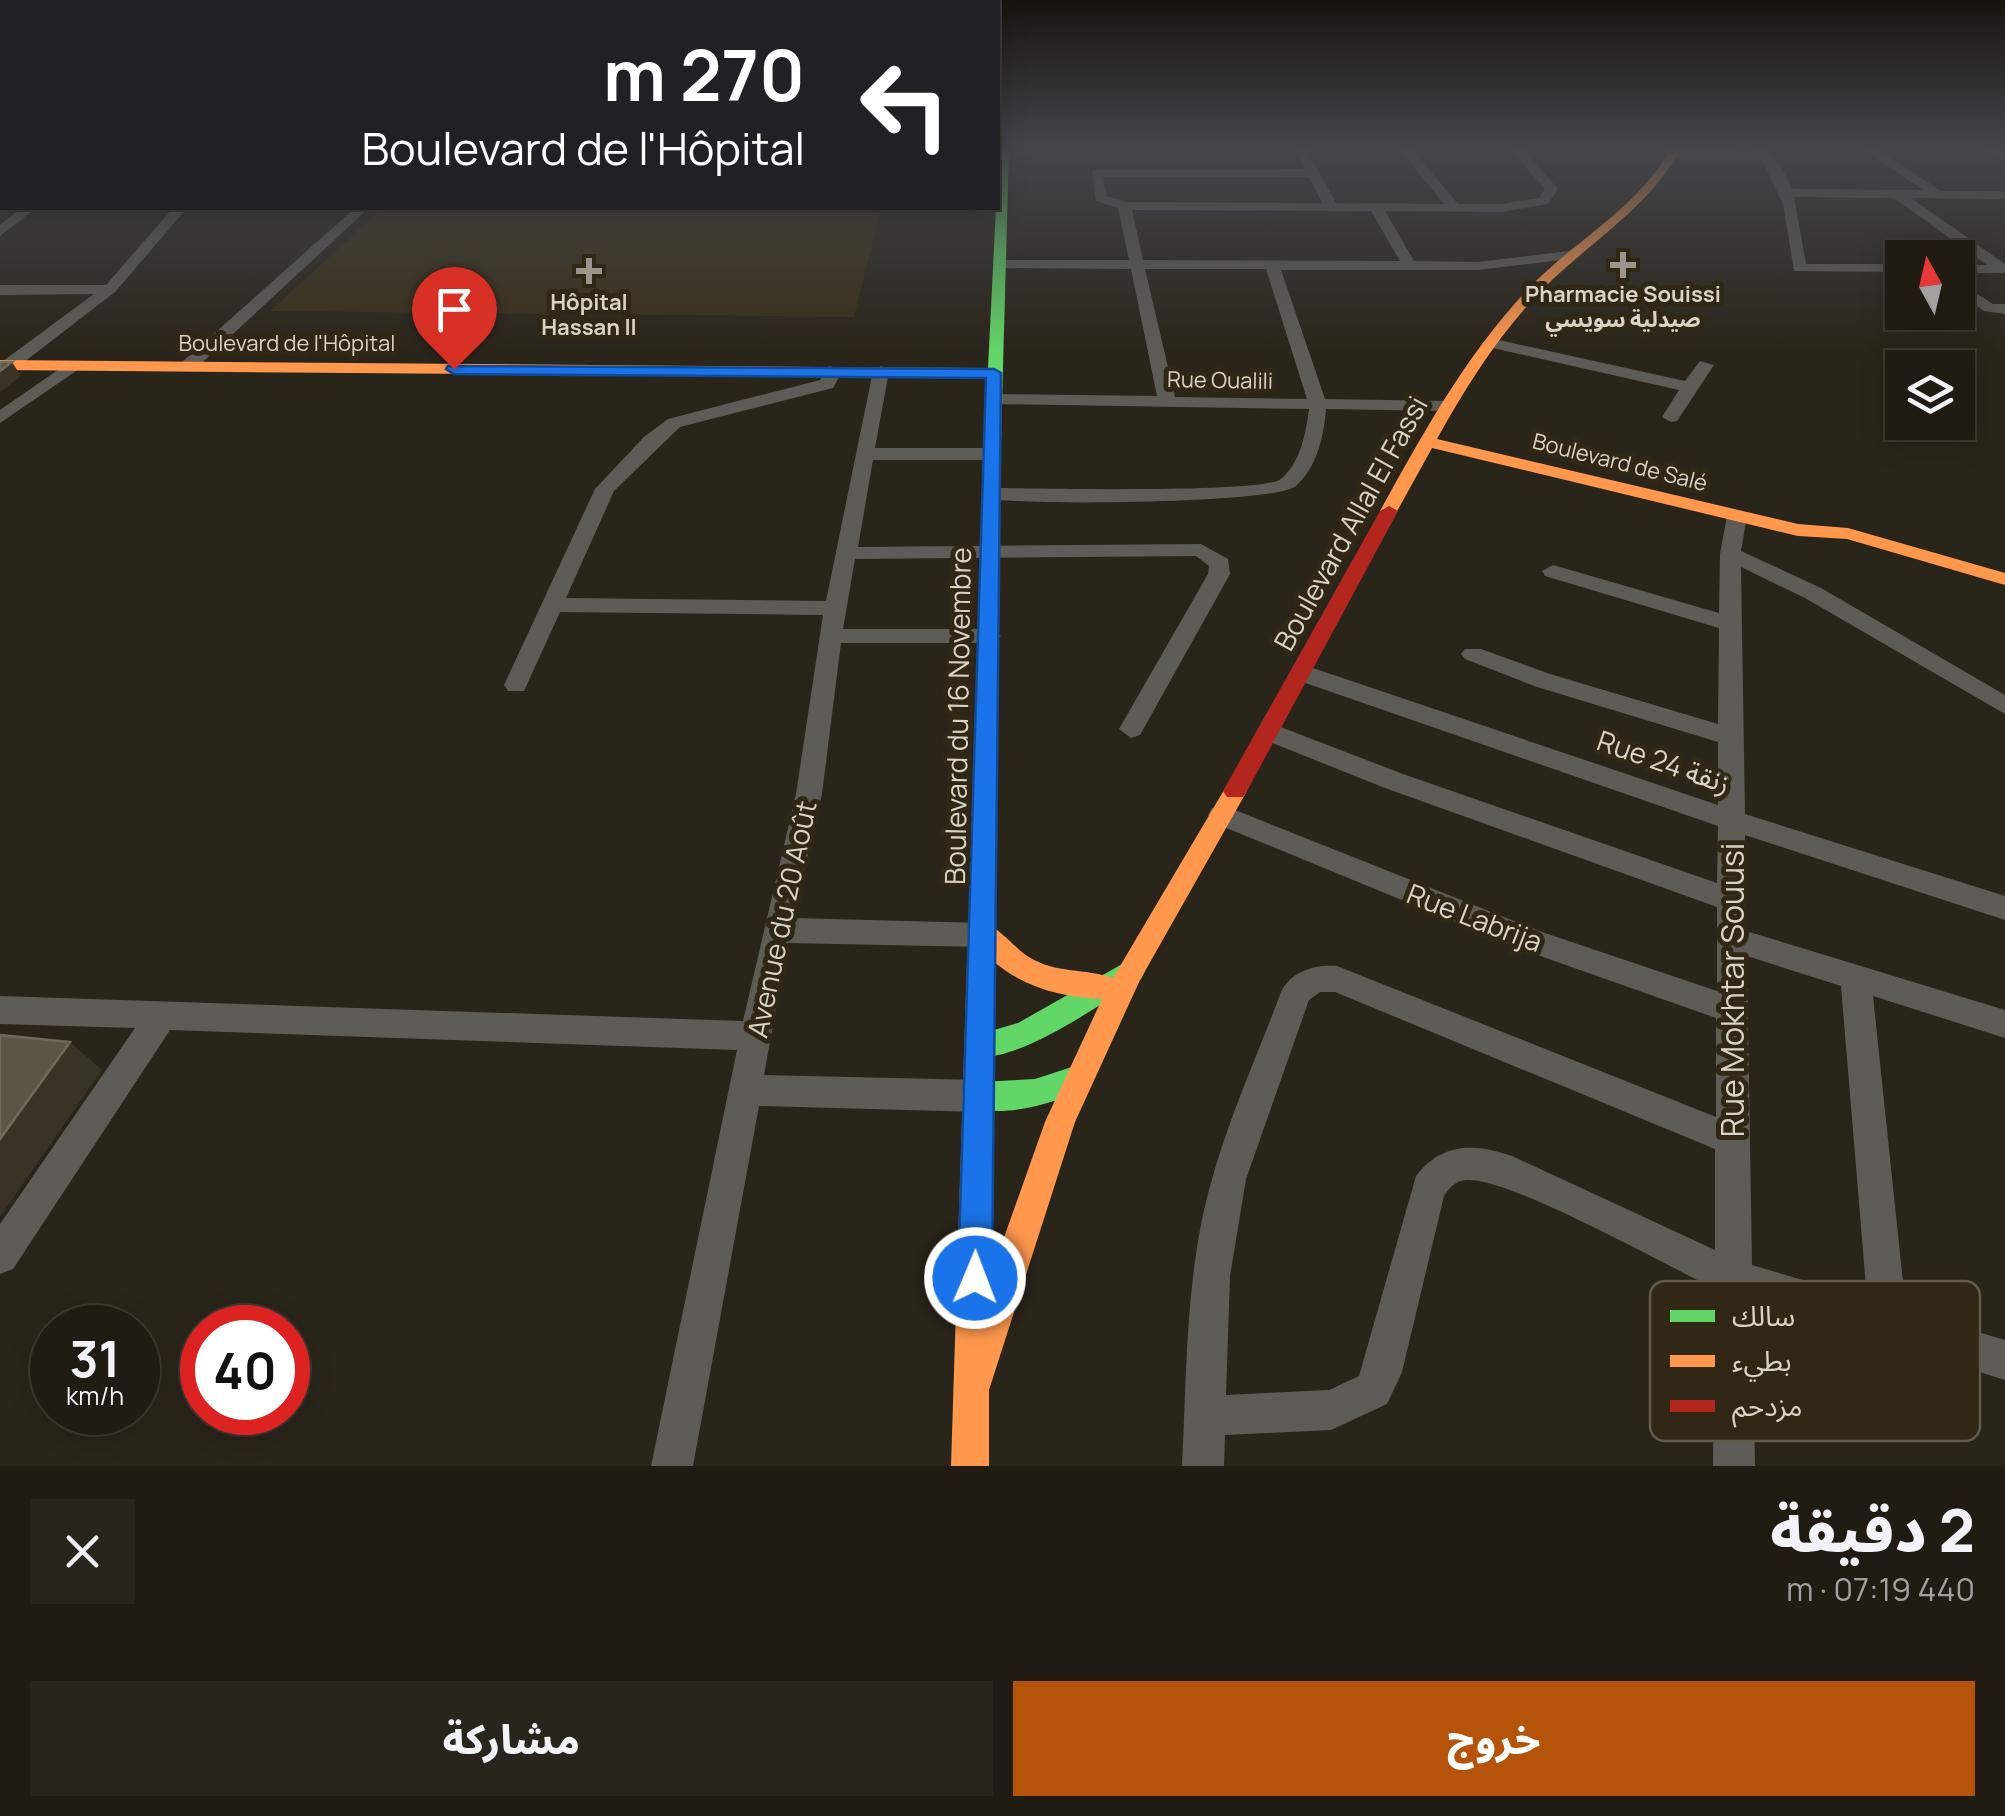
<!DOCTYPE html>
<html lang="ar">
<head>
<meta charset="utf-8">
<style>
  body { margin:0; font-family:Manrope,"Noto Sans Arabic",sans-serif; background:#28251d; color:#f1f3f6; direction:rtl; height:100vh; display:flex; flex-direction:column; font-size:38px; white-space:nowrap }
  * { box-sizing:border-box; margin:0 }
  p { font-size:32px; color:#a2a1a0 }
  .icon { flex:none; width:55px; height:55px; fill:none; stroke:currentColor; stroke-width:2; stroke-linecap:round; stroke-linejoin:round }
  .map { position:relative; height:1466px; overflow:hidden; direction:ltr }
  .sheet { display:flex; flex-direction:column; background:#201c14; flex:1 }
  .sheet>* { flex:none }
  .hud { position:absolute; left:0px; top:0px; width:1000px; height:210px; box-shadow:0 5px 25px #0003,0 0 0 2px #3d3a34; direction:rtl; background:#202124; color:#fff; overflow:hidden }
  .needle { width:65px; rotate:352deg }
  .controls { position:absolute; left:1885px; top:240px; display:grid; gap:20px }
  .controls a { display:grid; place-items:center; width:90px; height:90px; border-radius:0px; background:#201c14; box-shadow:0 5px 25px #0003,0 0 0 2px #3d3a34; font-size:50px }
  .speed { position:absolute; left:30px; top:1305px; display:flex; gap:20px; font-size:50px; font-weight:700; text-align:center }
  .speed>* { display:grid; place-content:center; width:130px; height:130px; border-radius:50%; background:#201c14; box-shadow:0 5px 25px #0003,0 0 0 2px #3d3a34; line-height:1 }
  .speed small { font-size:25px; font-weight:400 }
  .speed .limit { border:15px solid #d22; background:#fff; color:#111 }
  .pin { position:absolute; display:grid; place-items:center; width:85px; height:85px; color:#fff; margin:-102px -42px; border-radius:50% 50% 50% 0; rotate:-45deg; box-shadow:0 0 10px #0007 }
  .pin .icon { rotate:45deg }
  .me { position:absolute; width:110px; margin:-55px; rotate:1deg; stroke-linejoin:round; filter:drop-shadow(0 0 8px #0008) }
  .turn { display:flex; align-items:center; gap:35px; height:210px; padding:0 30px; font-size:45px }
  .turn .icon { width:130px; height:130px; stroke-width:2.5 }
  .turn b { display:block; font-size:70px; line-height:85px }
  .round { display:grid; place-items:center; flex:none; width:105px; height:105px; border-radius:0px; background:#28251d }
  .headline { display:flex; align-items:center; justify-content:space-between; height:170px; padding:0 30px }
  h1 { font-size:60px; font-weight:800; line-height:75px }
  .button { display:flex; gap:20px; margin-top:auto; padding:20px 30px }
  .button a { flex:1; height:115px; border-radius:0px; background:#b45309; color:#fff; font-size:40px; font-weight:800; line-height:115px; text-align:center }
  .button a+a { background:#28251d; color:#f1f3f6 }
  .map>svg:first-child { display:block }
  .built { fill:#3a2f18 }
  .lines { fill:none; stroke-linecap:round; stroke-linejoin:round }
  .street { fill:#5e5c56; fill-rule:evenodd }
  .fast { fill:#63d668; fill-rule:evenodd }
  .slow { fill:#ff974d; fill-rule:evenodd }
  .jam { fill:#b3261e; fill-rule:evenodd }
  .shaded-wall { fill:#393326 }
  .building { fill:#5c5647; stroke:#706a5b; stroke-width:2.5 }
  .route { fill:#1a73e8; stroke:#114b97; stroke-width:2.5 }
  .poi-dot { fill:#9b968b; stroke:#302815; stroke-width:4 }
  .labels { text-anchor:middle; dominant-baseline:central; stroke-width:10; stroke-linejoin:round; paint-order:stroke }
  .far-poi-label { font-size:22px; font-weight:bold; fill:#d8d3c7; stroke:#302815 }
  .far-street-label { font-size:22px; fill:#d8d3c7; stroke:#302815 }
  .street-label { font-size:28px; fill:#d8d3c7; stroke:#302815 }
  .near-street-label { font-size:32px; fill:#d8d3c7; stroke:#302815 }
  .key { fill:#302815; stroke:#625b4a; stroke-width:2.5 }
  .key-label { font-size:28px; fill:#d8d3c7 }
</style>
</head>
<body>
<div class="map">
<svg width="2005" height="1466" viewBox="0 0 2005 1466">
  <rect width="100%" height="100%" fill="#2a251b"/>
  <path class="built" d="M383 208H881L854 317 270 311Z"/>
  <g class="lines">
    <path class="street" d="M1294 148H1306L1336 203 1444 204 1399 148H1411L1458 204H1501L1539 198 1545 189 1509 148H1522L1558 189 1548 204 1501 212 1385 211 1414 261 1477 262 1569 251 1576 255 1569 259 1477 270H1281L1325 399 1447 401 1456 406 1447 411 1326 409C1324 436 1317 467 1296 486 1276 504 1018 506 984 498L981 494 991 488C1031 488 1262 494 1281 479 1301 462 1306 432 1309 409L993 404 984 399 993 394 1157 396 1131 269 1000 268 993 264 1000 260H1129L1118 208 1096 201 1092 170 1305 169ZM1103 177H1309L1322 203 1125 202 1107 196ZM1132 210 1371 211 1400 261 1143 260ZM1145 269H1266L1307 399 1175 397Z
      M1752 148C1774 148 1783 170 1792 189L1923 190 1862 148H1876L1941 191H2005V199L1911 198 2005 264V273H1958V265H1987L1894 198 1794 197 1806 264H1902V272L1794 271 1783 204 1762 160 1672 159 1666 155 1672 151 1755 152Z
      M1982 148 2005 152V161L1984 151Z
      M0 155H2V163H0Z
      M21 208H36L0 236V225Z
      M173 208H187L115 292 15 369H3V361L94 294 0 295V285H106Z
      M355 208H369L193 371H181V363Z
      M1958 282 1993 304H2005V314L1984 311 1958 293Z
      M1490 338 1685 381 1700 361 1714 365 1677 421 1671 422 1662 417 1679 390 1484 346 1482 343Z
      M68 363 82 367 0 423V410Z
      M829 366 843 370 833 388 680 427 614 491 566 598 826 601 873 371 881 366 889 371 875 448H992L1001 454 992 460H873L858 547 1201 544 1228 559 1230 574 1140 735 1131 738 1119 729 1208 574 1209 566 1196 556 855 559 843 629H990L1001 636 990 643H841L822 794 793 918 983 923 993 926 998 935 993 944 983 947 788 943 764 1075 979 1080 991 1085 996 1096 991 1107 979 1112 759 1106 693 1466H651L737 1050 170 1030 13 1269 0 1274V1224L135 1028 0 1024V996L743 1021 796 794 823 615 560 612 524 691H508L504 685 595 489 644 437 668 419 820 380Z
      M1737 510 1747 516 1741 551 1821 588 2005 695V714L1805 598 1741 567 1745 814 2005 896V920L1745 835 1746 931 2005 1010V1038L1873 996 1906 1311 2005 1340V1380L1752 1302 1755 1466H1713L1715 1289C1668 1266 1510 1178 1468 1180 1456 1180 1450 1187 1444 1196L1402 1372 1387 1404 1331 1430 1225 1435 1224 1466H1182C1187 1372 1185 1272 1212 1179 1230 1115 1258 1054 1281 992 1291 971 1315 964 1337 966L1716 1117V1018L1523 950 1212 822 1208 815 1212 808H1230L1542 932 1717 991V907L1385 788 1260 738 1257 732 1269 723 1278 726 1403 774 1717 883 1718 826 1294 679 1290 673 1294 667H1310L1718 805V742L1534 686 1465 659 1461 654 1465 649H1481L1550 674 1718 724 1719 628 1545 576 1542 571 1553 565 1719 613 1720 554 1727 516ZM1747 956 1841 986 1867 1299 1752 1265ZM1320 992H1335L1715 1149V1250L1512 1156C1475 1143 1442 1142 1416 1176L1359 1376 1329 1390 1226 1395 1230 1276 1246 1179 1309 1000Z"/>
    <path class="fast" d="M999 148H1009L998 552 989 558 980 552 988 378 818 377 810 372 818 367 988 368Z
      M1131 959 1141 963 1145 971 1141 979C1105 1001 1009 1070 970 1055L966 1046 970 1037 1018 1023Z
      M1078 1065 1088 1069 1093 1079 1088 1089C1054 1102 1005 1120 968 1106L964 1096 968 1086 979 1082 1035 1079Z"/>
    <path class="slow" d="M1663 148H1673L1677 155C1644 212 1588 243 1543 289 1500 333 1467 385 1437 439L1798 524 1848 528 2005 573V585L1847 539 1798 536 1432 448 1395 515H1383L1380 511C1423 433 1467 353 1529 288 1574 241 1632 212 1667 155Z
      M0 360 818 367 826 372 818 377 0 370Z
      M1235 782 1243 785 1247 791 1140 980 1075 1122 989 1390V1466H951L968 931 972 923C992 916 1011 946 1029 957 1056 974 1085 968 1113 978L1227 785ZM994 962C1025 988 1062 997 1102 999L1045 1122 991 1274Z"/>
    <path class="jam" d="M1389 506 1398 511 1247 791 1243 797H1227L1223 791 1380 511Z
      M989 546 998 552 994 931 990 939 981 942 972 939 968 931 980 552Z"/>
  </g>
  <path class="shaded-wall" d="M12 362 21 376 0 392V371Z
    M70 1042 102 1070 0 1217V1139Z"/>
  <path class="building" d="M0 362H12L0 371Z
    M0 1035 70 1042 0 1139Z"/>
  <linearGradient id="sky" x2="0" y2="1"><stop stop-color="#17140f"/><stop offset="0.42" stop-color="#44464a"/><stop offset="1" stop-color="#44464a" stop-opacity="0"/></linearGradient>
  <rect width="2005" height="353" fill="url(#sky)"/>
  <path class="route" d="M448 366 994 369 1001 373 992 1278 987 1290 975 1295 963 1290 958 1278 986 378 454 374 446 369Z"/>
  <g class="poi-dot">
    <path d="M1618 250h10v10h10v10h-10v10h-10v-10h-10v-10h10z"/>
    <path d="M584 256h10v10h10v10h-10v10h-10v-10h-10v-10h10z"/>
  </g>
  <g class="labels">
    <g class="far-poi-label">
      <text x="1623" y="294">Pharmacie Souissi<tspan x="1623" dy="25">صيدلية سويسي</tspan></text>
      <text x="589" y="302">Hôpital<tspan x="589" dy="25">Hassan II</tspan></text>
    </g>
    <g class="far-street-label">
      <text x="287" y="343">Boulevard de l'Hôpital</text>
      <text transform="translate(1220 380) rotate(1)">Rue Oualili</text>
      <text transform="translate(1620 462) rotate(14)">Boulevard de Salé</text>
    </g>
    <g class="street-label">
      <text transform="translate(1350 523) rotate(-61)">Boulevard Allal El Fassi</text>
      <text transform="translate(957 716) rotate(-89)">Boulevard du 16 Novembre</text>
      <text transform="translate(1664 761) rotate(19)">Rue 24 زنقة</text>
      <text transform="translate(1475 917) rotate(21)">Rue Labrija</text>
      <text transform="translate(781 919) rotate(-78)">Avenue du 20 Août</text>
    </g>
    <g class="near-street-label">
      <text transform="translate(1732 990) rotate(-90)">Rue Mokhtar Souusi</text>
    </g>
  </g>
  <rect x="1650" y="1281" width="330" height="160" rx="15" class="key"/>
  <rect x="1670" y="1310" width="45" height="12" fill="#63d668"/>
  <rect x="1670" y="1355" width="45" height="12" fill="#ff974d"/>
  <rect x="1670" y="1400" width="45" height="12" fill="#b3261e"/>
  <g class="key-label">
    <text x="1732" y="1326">سالك</text>
    <text x="1732" y="1371">بطيء</text>
    <text x="1732" y="1416">مزدحم</text>
  </g>
</svg>
<div class="controls">
<a><svg class="needle" viewBox="-14 -14 28 28"><path d="M0-13l5 13h-10z" fill="#e53935"/><path d="M0 13l5-13h-10z" fill="#a2a1a0"/></svg></a>
<a><svg class="icon" aria-label="layers" viewBox="0 0 24 24"><path d="M12 4l9 5-9 5-9-5zM3 14l9 5 9-5"/></svg></a>
</div>
<div class="speed"><div>31<small>km/h</small></div><div class="limit">40</div></div>
<div class="pin" style="left:454px;top:369px;background:#d93025"><svg class="icon" aria-label="arrive" viewBox="0 0 24 24"><path d="M6 21V4h12l-3 4 3 4H6"/></svg></div>
<svg class="me" style="left:975px;top:1278px" viewBox="-20 -20 40 40"><circle r="17" fill="#1a73e8" stroke="#fff" stroke-width="3"/><path d="M0-11L8 9 0 5-8 9z" fill="#fff"/></svg>
<div class="hud">
<div class="turn"><svg class="icon" aria-label="left" viewBox="0 0 24 24"><path d="M17 20v-9H6M10 6l-5 5 5 5"/></svg><div><b>270 m</b>Boulevard de l'Hôpital</div></div>
</div>
</div>
<section class="sheet">
<div class="headline"><div><h1>2 دقيقة</h1><p>440 m · 07:19</p></div><a class="round"><svg class="icon" aria-label="close" viewBox="0 0 24 24"><path d="M6 6l12 12M18 6L6 18"/></svg></a></div>
<div class="button"><a>خروج</a><a>مشاركة</a></div>
</section>
</body>
</html>
